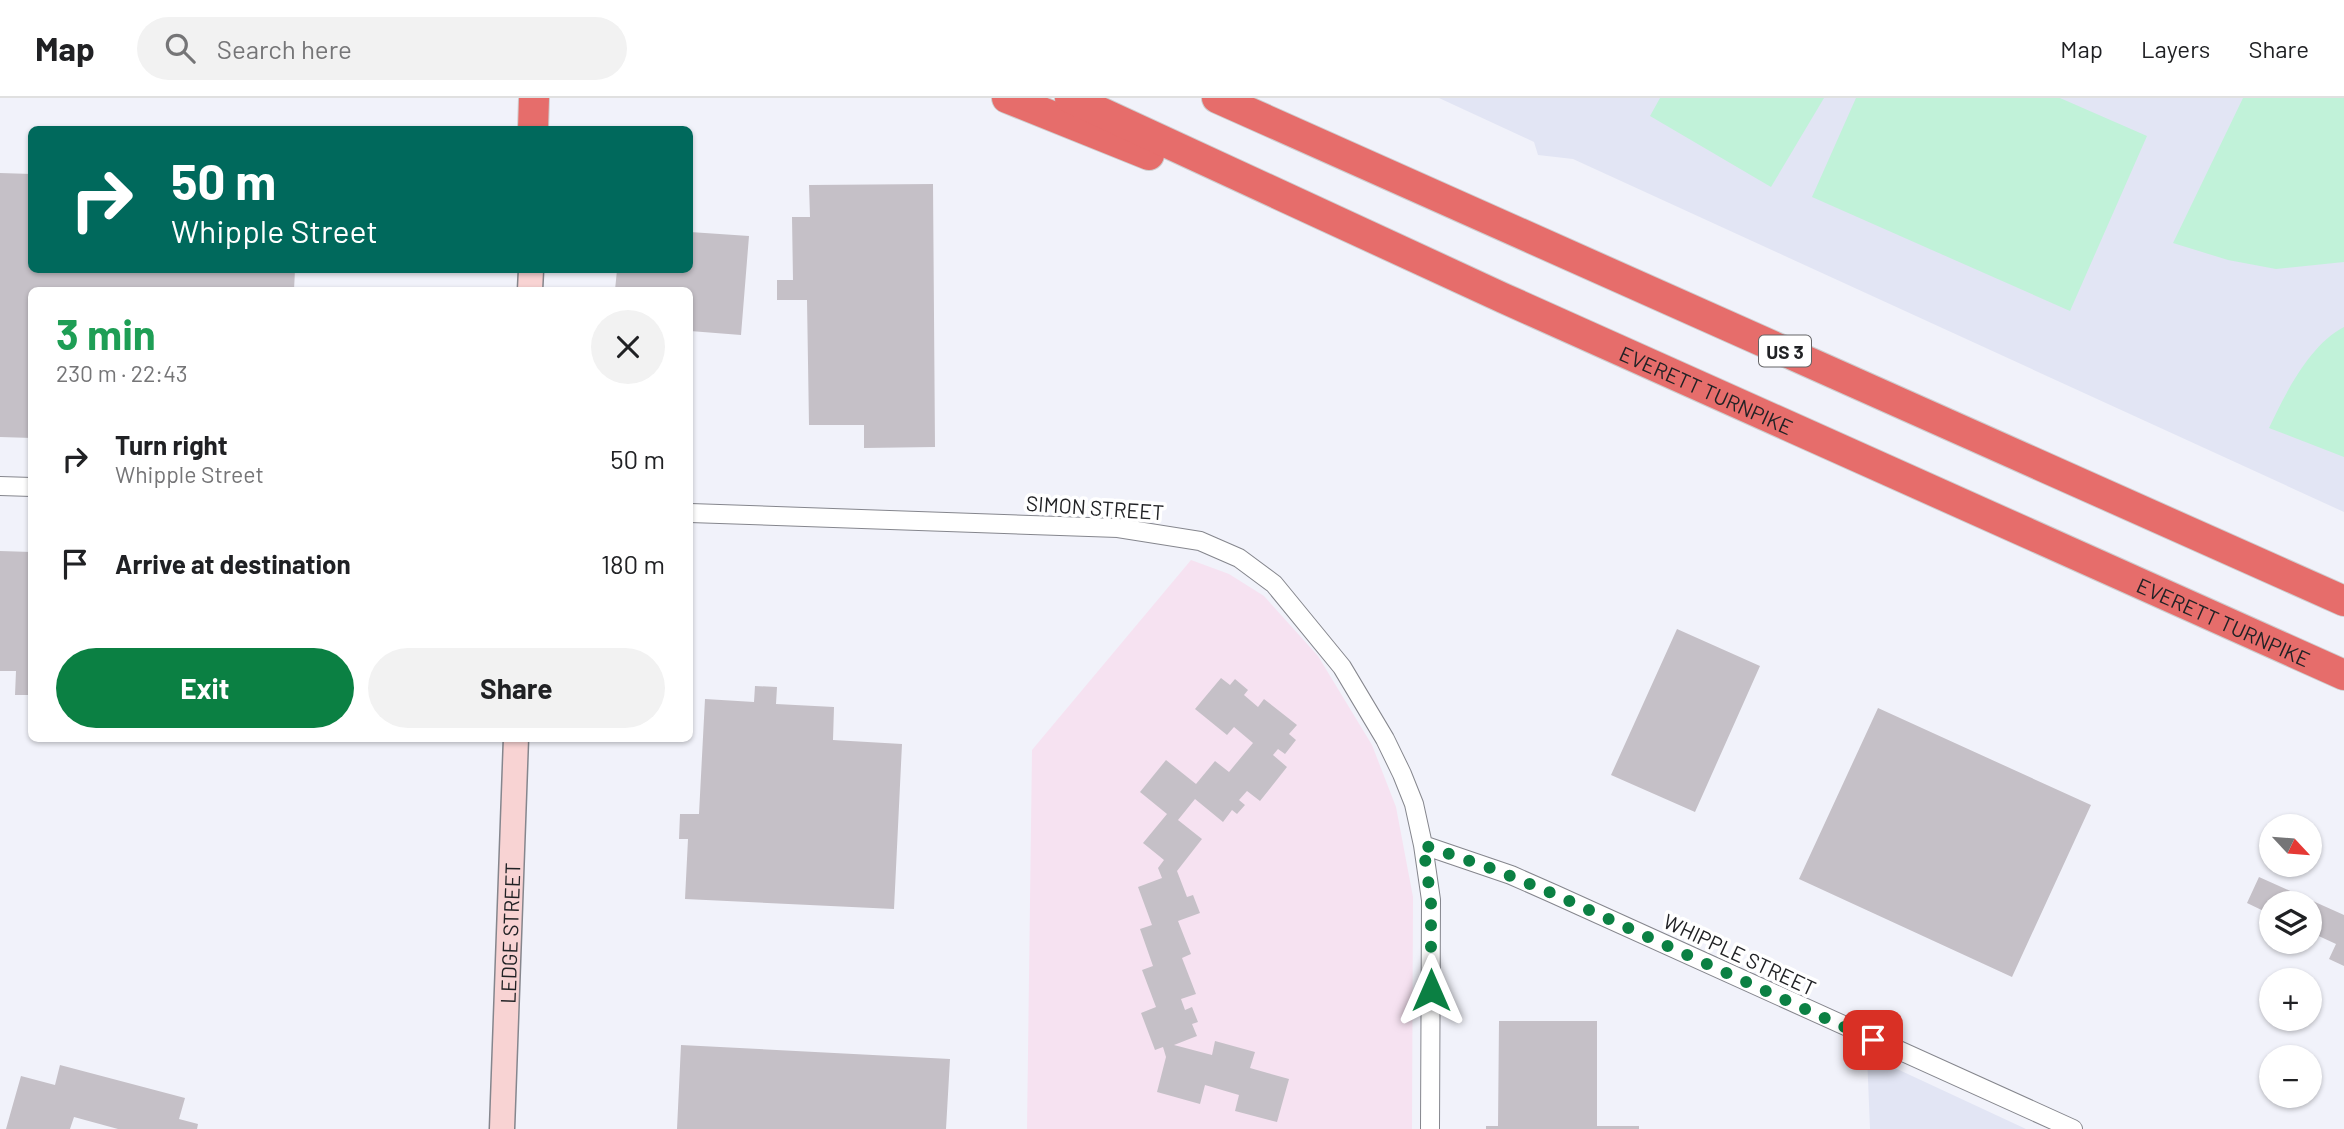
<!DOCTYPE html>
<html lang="en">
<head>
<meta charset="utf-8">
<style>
  body { margin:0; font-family:Barlow,sans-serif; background:#f2f2f2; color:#202124; height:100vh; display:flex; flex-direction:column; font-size:26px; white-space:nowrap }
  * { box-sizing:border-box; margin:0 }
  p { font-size:23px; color:#757577 }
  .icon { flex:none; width:38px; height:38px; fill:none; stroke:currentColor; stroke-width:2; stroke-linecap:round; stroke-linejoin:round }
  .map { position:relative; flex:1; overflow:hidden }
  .side { position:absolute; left:28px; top:189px; width:665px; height:455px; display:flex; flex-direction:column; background:#fff; border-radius:10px; box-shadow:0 2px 5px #0004 }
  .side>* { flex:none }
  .banner { position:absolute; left:28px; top:28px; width:665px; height:147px; border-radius:10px; box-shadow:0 2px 5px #0004; background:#00695c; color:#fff; overflow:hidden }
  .needle { width:46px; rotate:116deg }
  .buttons { position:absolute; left:2259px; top:716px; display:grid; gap:14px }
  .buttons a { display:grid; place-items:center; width:63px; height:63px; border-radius:50%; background:#fff; box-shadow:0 2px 5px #0004; font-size:35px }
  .pin { position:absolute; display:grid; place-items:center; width:60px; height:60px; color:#fff; margin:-30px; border-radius:14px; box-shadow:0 4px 10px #0006 }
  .me { position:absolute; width:77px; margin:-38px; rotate:0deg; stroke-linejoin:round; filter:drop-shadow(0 0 5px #0008) }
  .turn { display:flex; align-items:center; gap:24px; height:147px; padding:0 28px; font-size:32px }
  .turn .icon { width:91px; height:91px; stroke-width:2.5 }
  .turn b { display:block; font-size:49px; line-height:60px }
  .round { display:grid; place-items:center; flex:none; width:74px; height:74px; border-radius:37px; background:#f2f2f2 }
  .summary { display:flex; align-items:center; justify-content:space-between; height:119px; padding:0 28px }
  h1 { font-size:42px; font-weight:700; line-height:52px; color:#1e9e55 }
  .cta { display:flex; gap:14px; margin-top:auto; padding:14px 28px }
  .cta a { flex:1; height:80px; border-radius:42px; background:#0b8043; color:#fff; font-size:28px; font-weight:700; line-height:80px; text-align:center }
  .cta a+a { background:#f2f2f2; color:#202124 }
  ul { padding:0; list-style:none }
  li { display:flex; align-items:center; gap:21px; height:105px; padding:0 28px }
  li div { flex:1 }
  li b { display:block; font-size:26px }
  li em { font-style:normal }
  header { display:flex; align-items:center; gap:42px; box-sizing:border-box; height:98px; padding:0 35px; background:#fff; border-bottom:2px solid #e0e0e0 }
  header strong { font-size:33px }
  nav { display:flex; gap:38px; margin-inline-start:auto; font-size:24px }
  .search { width:490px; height:63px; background:#f2f2f2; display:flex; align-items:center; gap:18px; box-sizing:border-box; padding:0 24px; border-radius:38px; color:#757577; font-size:26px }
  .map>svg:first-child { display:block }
  .commercial { fill:#f6e2f1 }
  .built { fill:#e2e5f4 }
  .green { fill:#c1f2d9 }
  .building { fill:#c5c0c7 }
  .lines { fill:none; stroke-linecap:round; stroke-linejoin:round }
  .street-casing { stroke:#85868d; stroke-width:20 }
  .secondary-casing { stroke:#85868d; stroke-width:27 }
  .highway-casing { stroke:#cececf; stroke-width:32 }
  .street { stroke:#fff; stroke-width:18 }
  .secondary { stroke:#f8d3d3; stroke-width:24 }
  .highway { stroke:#e66d6b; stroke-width:30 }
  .route { stroke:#0b8043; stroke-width:12; stroke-dasharray:0 21.6 }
  .labels { text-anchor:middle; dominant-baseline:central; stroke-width:7; stroke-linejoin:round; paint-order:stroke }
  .shield { fill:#fff; stroke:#646466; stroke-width:2 }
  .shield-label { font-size:19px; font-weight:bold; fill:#212225 }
  .street-label { font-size:21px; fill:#212225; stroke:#fff }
</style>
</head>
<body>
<header>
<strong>Map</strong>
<div class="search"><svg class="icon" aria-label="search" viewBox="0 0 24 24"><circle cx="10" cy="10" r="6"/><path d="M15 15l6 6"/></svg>Search here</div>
<nav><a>Map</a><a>Layers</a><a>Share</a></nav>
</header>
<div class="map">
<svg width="2344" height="1031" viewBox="0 0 2344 1031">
  <rect width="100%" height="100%" fill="#f1f2fa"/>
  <path class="commercial" d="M1191 462 1229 476 1264 498 1318 558 1372 647 1396 709 1413 799 1412 1031H1027L1032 652Z"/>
  <path class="built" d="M1439 0H2344V414L1573 61 1538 57 1534 44Z
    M1867 957 2026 1031H1870Z"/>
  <path class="green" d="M1660 0H1824L1771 89 1650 18Z
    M1856 0H2060L2147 38 2070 213 1812 99Z
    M2243 0H2344V164L2276 171 2228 162 2173 145Z
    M2344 229V359L2269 330C2285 296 2310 246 2344 229Z"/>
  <path class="building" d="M0 75 32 76V172H295L294 192H32V340L0 339Z
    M933 86 935 349 864 350V327H809L807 202H777V182H793L792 119H810L809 87Z
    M690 134 749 138 741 237 690 233V192H615L617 172H690Z
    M0 453 32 454V597H15L16 573H0Z
    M1677 531 1760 568 1695 714 1611 677Z
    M1221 580 1230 587 1235 581 1248 592 1244 597 1258 609 1264 601 1297 627 1289 636 1296 642 1285 656 1278 651 1273 657 1287 669 1260 703 1247 693 1239 702 1245 707 1237 716 1232 712 1223 724 1195 701 1178 722 1202 741 1177 773 1187 799 1193 797 1200 815 1178 823 1191 856 1182 860 1196 896 1181 901 1185 912 1192 909 1198 924 1192 926 1197 938 1174 947 1212 957 1215 943 1255 954 1250 970 1289 981 1277 1024 1235 1013 1239 997 1205 987 1200 1006 1157 994 1166 959 1163 949 1155 952 1141 915 1156 909 1142 872 1153 868 1140 831 1152 827 1138 789 1162 780 1158 770 1164 762 1143 745 1167 716 1140 694 1166 662 1196 686 1215 663 1229 674 1253 645 1234 629 1227 637 1195 611Z
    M755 588 777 589 776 606 834 609 833 642 902 646 894 811 685 801 688 741H679L680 716H699L705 601 754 604Z
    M1878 610 2091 707 2012 879 1799 781Z
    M2259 779 2344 817V868L2329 861 2336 846 2310 834V805H2272V817L2247 805Z
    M1499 923H1597V1028H1639V1031H1486V1028H1498Z
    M681 947 950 961 946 1031H677Z
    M60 967 185 1000 179 1021 198 1026 197 1031H118L74 1019 70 1031H6L21 978 55 987Z"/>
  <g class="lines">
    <g class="street-casing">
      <path id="street" d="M0 388 32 389
        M690 415 1118 430 1200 443 1239 460 1274 486 1342 569 1385 641 1402 676 1414 706 1423 747 1431 802 1430 1031
        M1423 747 1511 777 1554 796 2073 1031"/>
    </g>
    <g class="secondary-casing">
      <g id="secondary">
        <path d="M530 192 531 172"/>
        <path id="s1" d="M502 1031 516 640"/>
      </g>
    </g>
    <g class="highway-casing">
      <g id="highway">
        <path d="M1007 0 1149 57"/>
        <path id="s2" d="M1070 0 1503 200 2344 577"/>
        <path d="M1217 0 2344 503"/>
        <path d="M533 32 534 0"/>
      </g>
    </g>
    <use href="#street" class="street"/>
    <use href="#secondary" class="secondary"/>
    <use href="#highway" class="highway"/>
  </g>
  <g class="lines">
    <path class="route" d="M1431 892V802L1423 747 1496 772 1554 796 1873 942"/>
  </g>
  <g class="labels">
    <rect class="shield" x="1759" y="237.5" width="52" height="31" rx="5"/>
    <g class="shield-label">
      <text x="1785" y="253">US 3</text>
    </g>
    <g class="street-label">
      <text stroke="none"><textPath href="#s2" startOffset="700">EVERETT TURNPIKE</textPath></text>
      <text transform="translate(1095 409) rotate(4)">SIMON STREET</text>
      <text stroke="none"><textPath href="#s2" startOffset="1267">EVERETT TURNPIKE</textPath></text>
      <text stroke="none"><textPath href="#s1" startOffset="196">LEDGE STREET</textPath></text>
      <text transform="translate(1740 856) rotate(25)">WHIPPLE STREET</text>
    </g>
  </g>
</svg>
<div class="buttons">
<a><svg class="needle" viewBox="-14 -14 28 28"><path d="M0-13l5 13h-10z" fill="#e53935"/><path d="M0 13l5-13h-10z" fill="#757577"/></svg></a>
<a><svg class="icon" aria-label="layers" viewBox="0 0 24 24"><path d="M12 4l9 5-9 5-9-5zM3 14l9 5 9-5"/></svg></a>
<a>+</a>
<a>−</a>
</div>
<div class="pin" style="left:1873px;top:942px;background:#d93025"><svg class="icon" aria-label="arrive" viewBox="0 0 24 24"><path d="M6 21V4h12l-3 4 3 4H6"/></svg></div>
<svg class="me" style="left:1431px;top:892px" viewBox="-20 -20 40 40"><path d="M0-17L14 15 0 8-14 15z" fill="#0b8043" stroke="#fff" stroke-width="4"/></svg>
<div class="banner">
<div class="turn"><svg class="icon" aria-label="right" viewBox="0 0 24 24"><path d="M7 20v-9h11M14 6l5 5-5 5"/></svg><div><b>50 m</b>Whipple Street</div></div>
</div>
<section class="side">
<div class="summary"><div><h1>3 min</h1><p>230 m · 22:43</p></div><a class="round"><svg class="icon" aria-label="close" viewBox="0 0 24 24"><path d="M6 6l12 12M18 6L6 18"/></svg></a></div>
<ul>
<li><svg class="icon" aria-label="right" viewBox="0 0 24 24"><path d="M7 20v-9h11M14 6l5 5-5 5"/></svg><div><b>Turn right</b><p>Whipple Street</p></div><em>50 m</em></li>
<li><svg class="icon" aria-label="arrive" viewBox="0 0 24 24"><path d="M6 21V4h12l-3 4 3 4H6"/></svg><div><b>Arrive at destination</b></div><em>180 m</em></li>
</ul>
<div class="cta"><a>Exit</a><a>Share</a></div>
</section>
</div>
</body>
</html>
